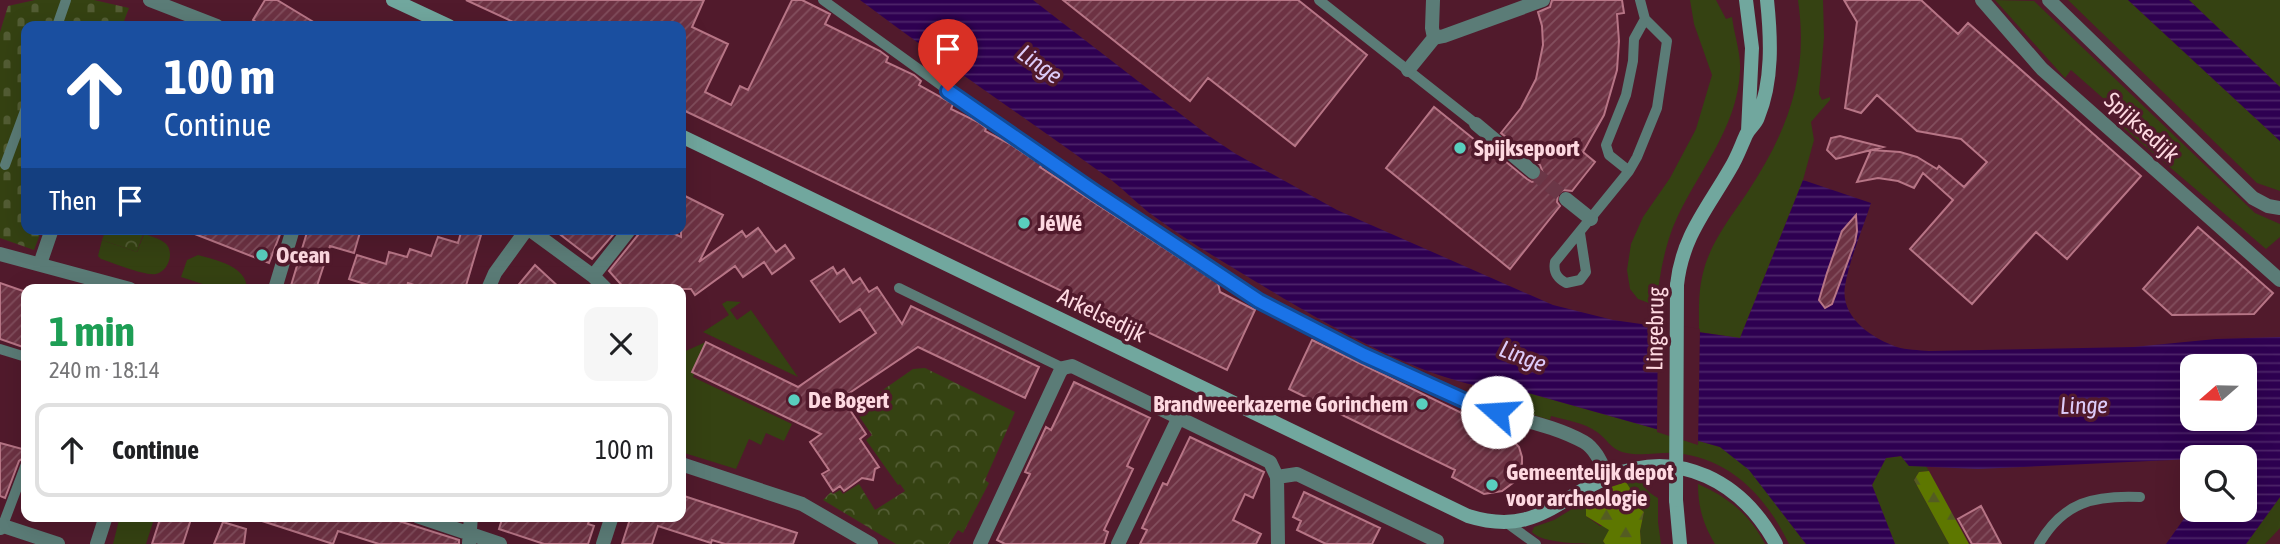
<!DOCTYPE html>
<html lang="en">
<head>
<meta charset="utf-8">
<style>
  body { margin:0; font-family:"Asap Condensed",sans-serif; background:#f6f6f6; color:#202124; height:100vh; display:flex; flex-direction:column; font-size:26px; white-space:nowrap }
  * { box-sizing:border-box; margin:0 }
  p { font-size:23px; color:#757577 }
  .icon { flex:none; width:38px; height:38px; fill:none; stroke:currentColor; stroke-width:2; stroke-linecap:round; stroke-linejoin:round }
  .map { position:relative; flex:1; overflow:hidden }
  .panel { position:absolute; left:21px; top:284px; width:665px; height:238px; display:flex; flex-direction:column; background:#fff; border-radius:14px; box-shadow:0 7px 28px #0002 }
  .panel>* { flex:none }
  .guide { position:absolute; left:21px; top:21px; width:665px; height:214px; border-radius:14px; box-shadow:0 7px 28px #0002; background:#1a4fa0; color:#fff; overflow:hidden }
  .needle { width:46px; rotate:250deg }
  .fabs { position:absolute; left:2180px; top:354px; display:grid; gap:14px }
  .fabs a { display:grid; place-items:center; width:77px; height:77px; border-radius:14px; background:#fff; box-shadow:0 7px 28px #0002; font-size:35px }
  .pin { position:absolute; display:grid; place-items:center; width:60px; height:60px; color:#fff; margin:-72px -30px; border-radius:50% 50% 50% 0; rotate:-45deg; box-shadow:0 0 7px #0007 }
  .pin .icon { rotate:45deg }
  .me { position:absolute; width:77px; margin:-38px; rotate:289deg; stroke-linejoin:round; filter:drop-shadow(0 0 5px #0008) }
  .turn { display:flex; align-items:center; gap:24px; height:147px; padding:0 28px; font-size:32px }
  .turn .icon { width:91px; height:91px; stroke-width:2.5 }
  .turn b { display:block; font-size:49px; line-height:60px }
  .then { display:flex; align-items:center; height:66px; padding:0 28px; background:#0003; gap:14px; font-size:26px }
  .round { display:grid; place-items:center; flex:none; width:74px; height:74px; border-radius:14px; background:#f6f6f6 }
  .summary { display:flex; align-items:center; justify-content:space-between; height:119px; padding:0 28px }
  h1 { font-size:42px; font-weight:700; line-height:52px; color:#1e9e55 }
  ul { padding:0; list-style:none }
  li { display:flex; align-items:center; gap:21px; height:94px; margin:0 14px 10px; padding:0 14px; border:4px solid #e0e0e0; border-radius:14px }
  li div { flex:1 }
  li b { display:block; font-size:26px }
  li em { font-style:normal }
  .map>svg:first-child { display:block }
  .green { fill:#354212 }
  .forest { fill:url(#forest-firs) }
  .cemetery { fill:url(#cemetery-stones) }
  .park { fill:url(#park-crowns) }
  .water { fill:url(#water-rules); fill-rule:evenodd }
  .pier { fill:#511a2c }
  .building { fill:url(#building-hatch); stroke:#b77586; stroke-width:2 }
  .lines { fill:none; stroke-linecap:round; stroke-linejoin:round }
  .street-tunnel { stroke:#6b3747; stroke-width:14; stroke-dasharray:14 7; stroke-linecap:butt }
  .lane { stroke:#5b7c77; stroke-width:10 }
  .street { stroke:#5b7c77; stroke-width:14 }
  .secondary { stroke:#71a79e; stroke-width:14 }
  .secondary-bridge { stroke:#71a79e; stroke-width:14 }
  .route-casing { stroke:#114b97; stroke-width:18 }
  .route { stroke:#1a73e8; stroke-width:12 }
  .poi-dot { fill:#59cebe; stroke:#511a2c; stroke-width:2.5 }
  .labels { text-anchor:middle; dominant-baseline:central; stroke-width:7; stroke-linejoin:round; paint-order:stroke }
  .street-label { font-size:23px; fill:#fed9e1; stroke:#511a2c }
  .poi-label { font-size:23px; font-weight:bold; fill:#fed9e1; stroke:#511a2c; text-anchor:start }
  .water-label { font-size:24px; font-style:italic; fill:#ddcbf9; stroke:#511a2c }
</style>
</head>
<body>
<div class="map">
<svg width="2280" height="544" viewBox="0 0 2280 544">
  <defs>
    <pattern id="forest-firs" width="22" height="20" patternUnits="userSpaceOnUse" patternTransform="scale(1.75)"><rect width="22" height="20" fill="#5d7700"/><path d="M5 1l3.5 6h-7zM16 11l3.5 6h-7z" fill="#545c22"/></pattern>
    <pattern id="cemetery-stones" width="16" height="16" patternUnits="userSpaceOnUse" patternTransform="scale(1.75)"><rect width="16" height="16" fill="#354212"/><path d="M2 7V4a2 2 0 0 1 4 0v3zM10 15v-3a2 2 0 0 1 4 0v3z" fill="#535d34"/></pattern>
    <pattern id="park-crowns" width="20" height="18" patternUnits="userSpaceOnUse" patternTransform="scale(1.75)"><rect width="20" height="18" fill="#354212"/><path d="M2 6a3 3 0 1 1 6 0M12 15a3 3 0 1 1 6 0" fill="none" stroke="#535d34"/></pattern>
    <pattern id="water-rules" width="6" height="5" patternUnits="userSpaceOnUse" patternTransform="scale(1.75)"><rect width="6" height="5" fill="#2e0051"/><path d="M0 2.5h6" fill="none" stroke="#4d256a"/></pattern>
    <pattern id="building-hatch" width="6" height="6" patternUnits="userSpaceOnUse" patternTransform="scale(1.75)"><rect width="6" height="6" fill="#6d3243"/><path d="M-1 1l2-2M0 6l6-6M5 7l2-2" fill="none" stroke="#834f5e"/></pattern>
  </defs>
  <rect width="100%" height="100%" fill="#511a2c"/>
  <path class="green" d="M1690 0H1716L1726 19 1732 17C1734 34 1741 53 1740 70 1738 130 1695 174 1673 227 1664 251 1658 280 1657 306L1638 299 1630 289 1627 270 1631 244 1643 217 1670 178 1696 129 1712 75 1694 24Z
    M1798 0H1823L1824 37 1819 94 1822 100 1830 97V100L1811 122 1814 140 1803 180 1740 338 1699 332C1699 313 1698 292 1703 273 1710 243 1730 218 1747 193 1788 131 1809 75 1798 0Z
    M1995 0 2034 1 2255 213 2280 224V237L2266 249 2119 124 2122 120 2113 107 2071 70 2065 78Z
    M2068 0H2128L2280 141V191L2257 183Z
    M2189 0H2280V87Z
    M144 234C150 236 159 238 165 243 175 251 169 271 156 274 144 276 114 263 101 259L98 256 102 240 137 252Z
    M198 255C216 260 247 266 247 289H218L181 277 187 260Z
    M727 301 741 302 730 310 737 320 751 310 798 377 703 332 729 315 722 304Z
    M706 342 693 377 792 424 784 441 766 433 761 445 749 439 736 469 681 452V353Z
    M1521 391 1720 447 1749 469 1806 544H1789C1766 497 1732 459 1676 453 1659 452 1639 457 1622 452 1610 448 1607 439 1597 432 1585 423 1566 420 1551 416L1550 420 1524 412 1518 400Z
    M1901 456 1909 466H1926L1929 471 1919 472 1914 480 1949 544H1895L1872 485 1886 458Z
    M1643 478C1642 488 1649 493 1658 498V522L1661 544H1641L1640 531 1644 512 1634 504 1633 493 1626 482Z
    M1698 484C1728 497 1750 515 1765 544H1715C1703 524 1698 507 1698 484Z
    M1605 489 1586 508V516L1600 526H1606L1610 530 1603 541 1605 544C1586 544 1542 544 1532 532L1534 527 1554 520Z
    M2280 497V528L2265 544H2246Z
    M120 516H155L146 544H113Z"/>
  <path class="forest" d="M1929 471 1969 544H1949L1914 480 1919 472Z
    M1626 482 1633 493 1634 504 1644 512 1640 531 1641 544H1605L1603 541 1609 530 1586 516V508L1605 489Z"/>
  <path class="cemetery" d="M35 0H94L129 8 122 26H26V229H42L34 250 0 238V32L8 6Z"/>
  <path class="park" d="M106 229H131L143 234 137 252 102 240Z
    M925 368 1015 412 985 480 989 483 963 533 958 530 949 544H896L823 500 831 492 833 494 840 490 843 494 859 484 875 510 905 491 900 484 898 485 866 440 872 435 850 403 862 396 867 401 913 369Z"/>
  <path class="water" d="M860 0H1033L1209 136 1236 154 1337 210 1553 305 1613 320 1740 338 1803 180 1871 203C1863 228 1849 261 1845 286 1840 317 1871 338 1897 347 1906 350 1919 350 1929 351L2133 347 2216 339 2280 337V497L2246 544H2166L2193 506V509H2245V457H2193V459L1978 469 1909 466 1901 456 1886 458 1872 485 1895 544H1806L1749 470 1720 447 1521 391C1437 391 1324 323 1253 280 1220 260 1186 240 1155 217 1139 206 1126 191 1110 179 1027 119 942 62 860 0ZM2193 366H2245V418H2193Z
    M2128 0H2189L2280 87V141Z"/>
  <path class="pier" d="M1658 322 1700 329 1698 445 1657 432Z"/>
  <path class="building" d="M265 0H277L320 26H262L253 20Z
    M466 0H704L692 27 728 44 705 92 731 105 740 86 748 90 792 0H802L830 14 825 24 880 51 888 57 886 62 914 75 921 81 919 85 953 104 951 109 978 122 986 128 985 131 1010 144 1042 165 1040 167 1218 283 1220 292 1255 310 1227 370 681 109V26H522Z
    M1063 0H1298L1367 55 1295 146 1208 78 1190 101Z
    M1552 0H1622L1624 13 1617 14 1619 41 1617 70 1604 115 1583 152 1595 162 1572 191 1563 190 1558 194 1557 202 1560 206 1510 269 1386 168 1434 107 1486 149 1488 147 1527 179 1532 182 1540 179 1543 173 1540 165 1501 133 1521 108 1536 79 1543 45 1542 26 1538 12 1550 7Z
    M1844 0H1921L1958 34 1968 23 2141 176 2067 259 2036 232 1972 304 1910 249 1953 200 1923 173 1914 188 1898 181 1878 178 1857 182 1871 150 1836 159 1827 150 1831 138 1840 136 1851 139 1883 147 1872 150 1900 152 1917 157 1937 169 1939 166 1964 187 1987 162 1961 139 1917 131 1877 95 1861 113 1845 108 1857 22Z
    M681 194 723 215 699 262 742 231 746 237 758 228 776 252 785 245 794 258 772 274 764 262 743 277 735 266 695 295 691 289H625L609 271 638 235 639 229H664L681 237Z
    M1856 215 1857 231 1855 242 1832 304 1825 308 1819 300 1827 273 1842 231Z
    M2198 227 2273 293 2254 314 2172 315 2143 289Z
    M182 229H282L269 263Z
    M308 229H361L354 253 330 246 316 289H290Z
    M462 229 481 235 465 289H426L408 283 406 289H381L349 279 357 255 386 264 389 252 407 257 410 249 431 256 438 237 458 243Z
    M553 229H618L592 259Z
    M535 265 549 278 561 289H515Z
    M833 267 837 274 844 269 853 283 860 278 869 292 877 287 902 324 911 306 1039 367 1025 398 918 347 842 398 866 434 860 439 879 467 875 469 873 480 862 478 844 491 840 486 833 491 822 474 829 470 810 442 821 434 692 372 706 342 798 387 876 333 860 309 840 322 811 281Z
    M0 283 26 292V348L0 339Z
    M1312 340 1509 436 1519 447 1522 457V470L1518 479 1502 491 1484 494 1452 477 1455 470 1289 389Z
    M1074 382 1150 418 1127 466 1133 469 1104 530 1108 532 1104 544H1005L997 540 1030 474 1025 472 1046 427 1051 430Z
    M1190 437 1264 472 1253 498 1245 494 1233 520 1261 534 1256 544H1140L1147 530 1142 528 1163 483 1167 485Z
    M0 443 26 450V456L19 461 5 498 0 496Z
    M1304 492 1380 528 1372 544H1326L1297 530 1301 521 1293 517Z
    M681 495 797 533 793 544H725L712 540 711 543 658 526 652 544H622L631 516H681Z
    M1981 506 2001 544H1972L1958 519Z
    M161 516H192L183 544H152Z
    M257 516H383L459 540V544H379L338 531 333 544 256 519Z
    M503 516H591L588 524 594 526 588 544H544L499 529Z
    M223 522 246 529 244 544H214Z"/>
  <g class="lines">
    <path class="street-tunnel" d="M1533 172 1566 199"/>
    <path class="lane" d="M823 0 996 125 1259 301
      M1319 0 1476 124
      M57 26 66 0
      M5 165 26 108
      M1629 171 1609 155 1606 145 1626 95 1633 61 1634 39 1645 19
      M1580 233 1586 272 1580 280 1566 283C1557 278 1553 272 1555 262L1629 171 1637 157 1657 108 1667 41 1645 19 1640 0
      M899 288 1063 368
      M0 349 26 357
      M1507 523 1536 544
      M1 530 26 464
      M2039 544C2063 502 2094 495 2140 497"/>
    <path class="street" d="M150 0 217 26
      M1433 0 1432 28 1434 38 1444 36 1543 0
      M1982 0 2042 69 2280 280
      M2049 0 2253 198 2268 206 2280 208
      M1408 70 1434 38
      M1476 124 1533 172
      M1566 199 1591 219
      M529 229 593 276 606 289
      M0 254 130 289
      M40 264 52 229
      M593 276 630 229
      M275 289 293 229
      M488 289 495 273 527 229
      M1259 301C1328 336 1396 372 1467 402 1505 418 1548 422 1584 442 1596 449 1602 465 1608 477
      M681 464 802 504 871 544
      M1277 477 1297 474 1437 541
      M417 516 500 544
      M0 525 58 544
      M469 543 471 516
      M97 544 106 516
      M603 544 612 516
      M980 544 1060 372 1063 368 1072 366 1270 462 1277 477 1278 544
      M1118 544 1179 417"/>
    <path class="secondary" d="M393 0 449 26
      M1746 0 1752 48 1748 131
      M681 136 1468 516C1536 537 1556 498 1611 476 1680 448 1742 482 1776 544
      M1677 285C1682 237 1707 209 1730 169 1737 158 1741 146 1746 135 1749 128 1756 124 1758 117 1773 81 1771 38 1767 0
      M1676 500 1680 544"/>
    <path class="secondary-bridge" d="M1676 500 1677 285"/>
  </g>
  <g class="lines">
    <g class="route-casing">
      <path id="route" d="M948 91 1093 191 1259 301 1364 355 1470 403 1497 412"/>
    </g>
    <use href="#route" class="route"/>
  </g>
  <g class="poi-dot">
    <circle cx="1460" cy="148" r="7"/>
    <circle cx="1024" cy="223" r="7"/>
    <circle cx="262" cy="255" r="7"/>
    <circle cx="794" cy="400" r="7"/>
    <circle cx="1422" cy="404" r="7"/>
    <circle cx="1492" cy="485" r="7"/>
  </g>
  <g class="labels">
    <g class="street-label">
      <text transform="translate(2142 127) rotate(42)">Spijksedijk</text>
      <text transform="translate(1102 315) rotate(26)">Arkelsedijk</text>
      <text transform="translate(1655 329) rotate(-89)">Lingebrug</text>
    </g>
    <g class="poi-label">
      <text x="1474" y="148">Spijksepoort</text>
      <text x="1038" y="223">JéWé</text>
      <text x="276" y="255">Ocean</text>
      <text x="808" y="400">De Bogert</text>
      <text x="1408" y="404" text-anchor="end">Brandweerkazerne Gorinchem</text>
      <text x="1506" y="472">Gemeentelijk depot<tspan x="1506" dy="26">voor archeologie</tspan></text>
    </g>
    <g class="water-label">
      <text transform="translate(1040 64) rotate(36)">Linge</text>
      <text transform="translate(1523 356) rotate(21)">Linge</text>
      <text transform="translate(2084 405) rotate(-1)">Linge</text>
    </g>
  </g>
</svg>
<div class="fabs">
<a><svg class="needle" viewBox="-14 -14 28 28"><path d="M0-13l5 13h-10z" fill="#e53935"/><path d="M0 13l5-13h-10z" fill="#757577"/></svg></a>
<a><svg class="icon" aria-label="search" viewBox="0 0 24 24"><circle cx="10" cy="10" r="6"/><path d="M15 15l6 6"/></svg></a>
</div>
<div class="pin" style="left:948px;top:91px;background:#d93025"><svg class="icon" aria-label="arrive" viewBox="0 0 24 24"><path d="M6 21V4h12l-3 4 3 4H6"/></svg></div>
<svg class="me" style="left:1497px;top:412px" viewBox="-20 -20 40 40"><circle r="19" fill="#fff"/><path d="M0-13L10 11 0 6-10 11z" fill="#1a73e8"/></svg>
<div class="guide">
<div class="turn"><svg class="icon" aria-label="ahead" viewBox="0 0 24 24"><path d="M12 20V5M6 11l6-6 6 6"/></svg><div><b>100 m</b>Continue</div></div>
<div class="then">Then<svg class="icon" aria-label="arrive" viewBox="0 0 24 24"><path d="M6 21V4h12l-3 4 3 4H6"/></svg></div>
</div>
<section class="panel">
<div class="summary"><div><h1>1 min</h1><p>240 m · 18:14</p></div><a class="round"><svg class="icon" aria-label="close" viewBox="0 0 24 24"><path d="M6 6l12 12M18 6L6 18"/></svg></a></div>
<ul>
<li><svg class="icon" aria-label="ahead" viewBox="0 0 24 24"><path d="M12 20V5M6 11l6-6 6 6"/></svg><div><b>Continue</b></div><em>100 m</em></li>
</ul>
</section>
</div>
</body>
</html>
